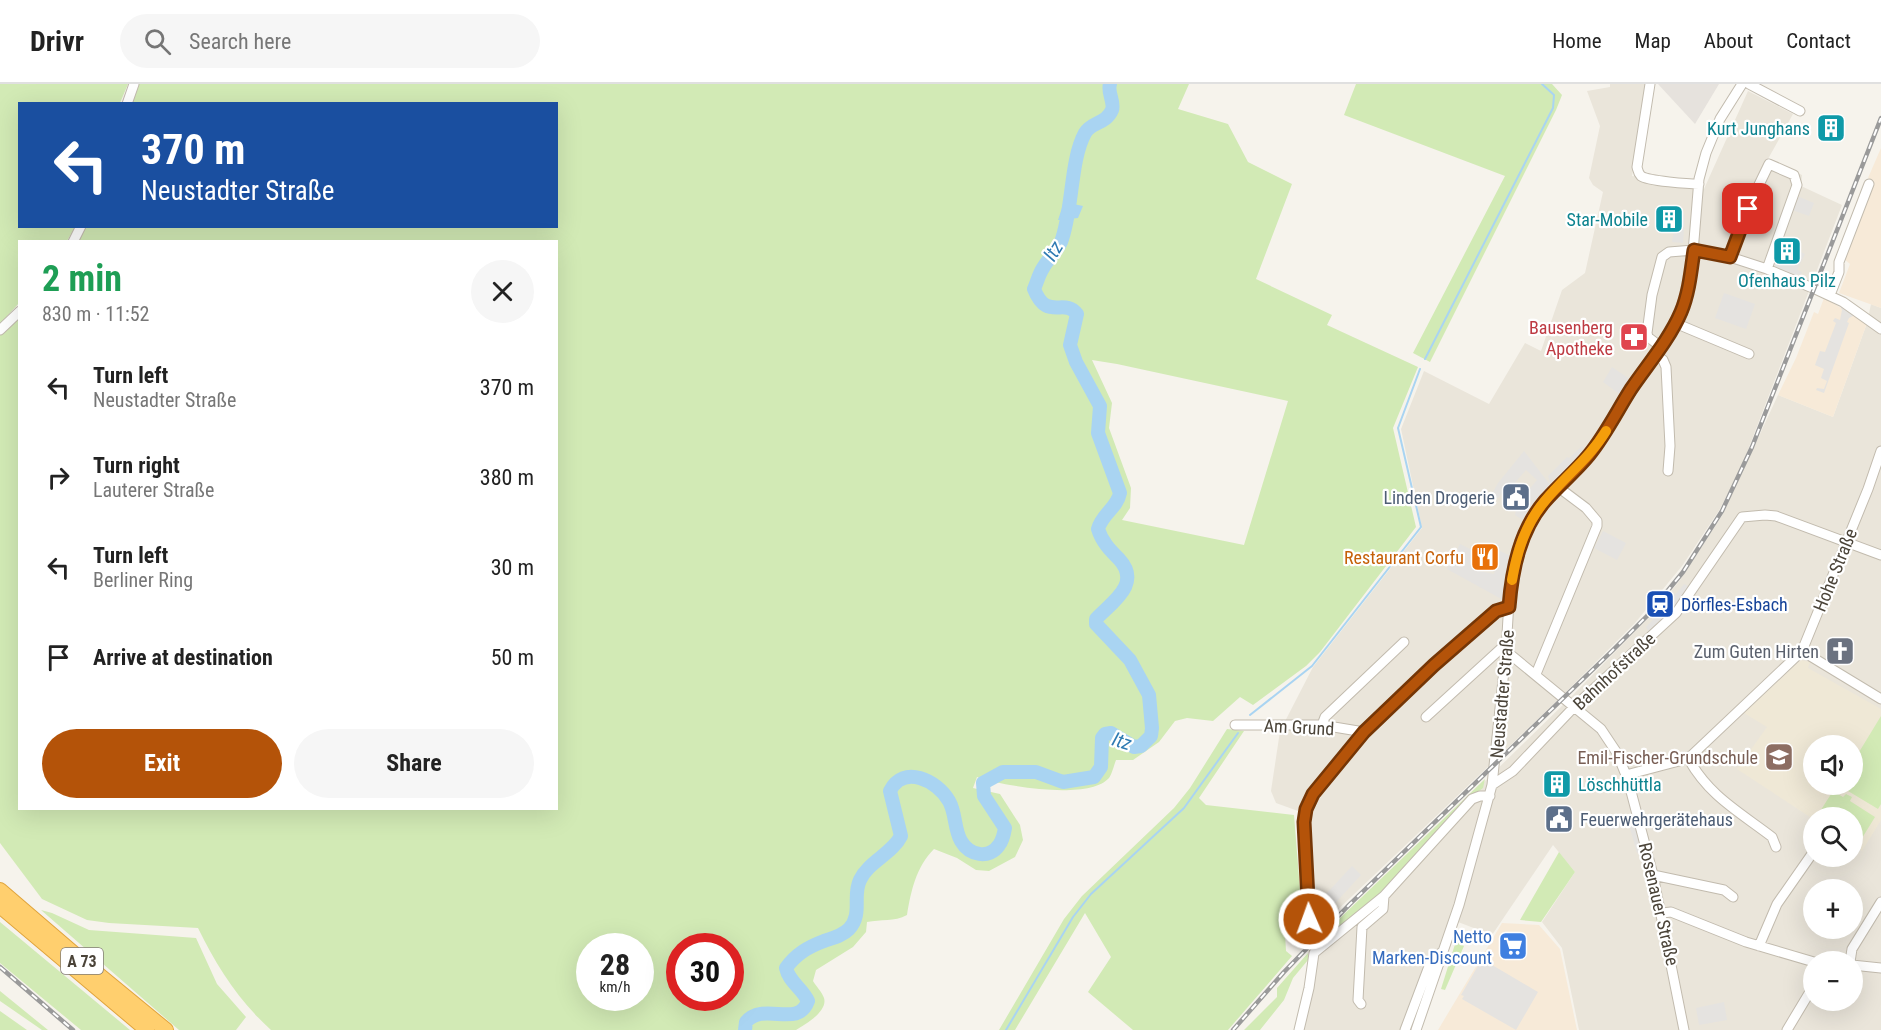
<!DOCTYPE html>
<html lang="en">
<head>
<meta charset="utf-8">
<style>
  body { margin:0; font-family:"Roboto Condensed",sans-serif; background:#f6f6f6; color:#222; height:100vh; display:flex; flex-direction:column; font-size:22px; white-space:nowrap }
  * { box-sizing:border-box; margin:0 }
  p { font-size:20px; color:#767676 }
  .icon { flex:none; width:33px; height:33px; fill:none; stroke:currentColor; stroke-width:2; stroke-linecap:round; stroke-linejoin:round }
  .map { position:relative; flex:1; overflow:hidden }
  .drawer { position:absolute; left:18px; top:156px; width:540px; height:570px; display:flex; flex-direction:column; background:#fff; border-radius:0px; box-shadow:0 6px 24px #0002 }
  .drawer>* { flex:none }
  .hud { position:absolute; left:18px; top:18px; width:540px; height:126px; border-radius:0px; box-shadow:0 6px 24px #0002; background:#1a4fa0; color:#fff; overflow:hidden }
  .controls { position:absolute; left:1803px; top:651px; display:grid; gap:12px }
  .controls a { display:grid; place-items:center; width:60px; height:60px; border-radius:50%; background:#fff; box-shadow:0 6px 24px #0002; font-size:30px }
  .speed { position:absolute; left:576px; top:849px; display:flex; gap:12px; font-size:30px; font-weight:700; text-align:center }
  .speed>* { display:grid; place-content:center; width:78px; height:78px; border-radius:50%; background:#fff; box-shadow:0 6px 24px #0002; line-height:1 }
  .speed small { font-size:15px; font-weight:400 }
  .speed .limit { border:9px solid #d22; background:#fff; color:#111 }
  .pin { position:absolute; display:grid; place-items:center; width:51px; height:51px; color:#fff; margin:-26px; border-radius:12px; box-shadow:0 3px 9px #0006 }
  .me { position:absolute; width:66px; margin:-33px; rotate:358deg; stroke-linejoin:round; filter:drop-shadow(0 0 4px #0008) }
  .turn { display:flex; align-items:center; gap:21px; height:126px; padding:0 24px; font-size:27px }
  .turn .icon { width:78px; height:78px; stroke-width:2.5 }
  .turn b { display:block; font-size:42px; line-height:51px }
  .round { display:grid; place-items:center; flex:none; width:63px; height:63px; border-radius:32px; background:#f6f6f6 }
  .overview { display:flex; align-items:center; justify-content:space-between; height:102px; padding:0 24px }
  h1 { font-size:36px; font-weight:700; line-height:45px; color:#1e9e55 }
  .action { display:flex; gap:12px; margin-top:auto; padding:12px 24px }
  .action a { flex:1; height:69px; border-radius:36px; background:#b45309; color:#fff; font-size:24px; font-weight:700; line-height:69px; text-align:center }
  .action a+a { background:#f6f6f6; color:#222 }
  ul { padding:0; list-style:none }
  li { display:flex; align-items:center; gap:18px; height:90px; padding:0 24px }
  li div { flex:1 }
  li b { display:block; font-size:22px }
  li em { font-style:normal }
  header { display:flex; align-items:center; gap:36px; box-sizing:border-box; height:84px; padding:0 30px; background:#fff; border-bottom:2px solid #e0e0e0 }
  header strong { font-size:28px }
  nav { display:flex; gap:33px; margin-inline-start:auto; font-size:21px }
  .search { width:420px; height:54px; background:#f6f6f6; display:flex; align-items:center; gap:15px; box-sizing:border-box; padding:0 21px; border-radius:33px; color:#767676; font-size:22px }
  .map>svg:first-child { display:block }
  .residential { fill:#eae5da; fill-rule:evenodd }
  .commercial { fill:#f7ead8 }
  .industrial { fill:#e6e2dd }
  .education { fill:#efe8d6; fill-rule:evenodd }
  .green { fill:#d2eab5; fill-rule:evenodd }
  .parking { fill:#e5e3e0 }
  .water { fill:#a9d4f2 }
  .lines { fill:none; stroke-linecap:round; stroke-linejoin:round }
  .stream { stroke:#a9d4f2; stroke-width:2 }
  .river { stroke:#a9d4f2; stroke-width:14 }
  .minor-casing { stroke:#c2bbae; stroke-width:11 }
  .highway-casing { stroke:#e0a43c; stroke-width:16 }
  .minor { stroke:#fff; stroke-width:9 }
  .highway { stroke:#ffcf6e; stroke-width:14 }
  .rail-casing { stroke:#9a9a9a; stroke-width:4.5 }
  .rail { stroke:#fff; stroke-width:2; stroke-dasharray:7; stroke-linecap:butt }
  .route-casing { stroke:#753606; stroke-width:15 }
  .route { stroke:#b45309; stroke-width:10 }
  .slow { stroke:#f59e0b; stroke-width:10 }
  .labels { text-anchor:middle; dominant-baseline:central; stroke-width:4.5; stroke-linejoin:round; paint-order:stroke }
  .shield { fill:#fff; stroke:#817c74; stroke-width:1.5 }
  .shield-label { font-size:16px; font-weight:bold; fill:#4b4439 }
  .culture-label { font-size:18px; fill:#0d838f; stroke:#fff; text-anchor:end }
  .health-label { font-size:18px; fill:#be3a42; stroke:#fff; text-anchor:end }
  .service-label { font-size:18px; fill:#4e5e75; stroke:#fff; text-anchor:end }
  .food-label { font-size:18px; fill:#c56008; stroke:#fff; text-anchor:end }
  .street-label { font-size:18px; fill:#4b4439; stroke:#fff }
  .transit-label { font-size:18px; fill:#164399; stroke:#fff; text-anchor:start }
  .worship-label { font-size:18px; fill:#5b616d; stroke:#fff; text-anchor:end }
  .education-label { font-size:18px; fill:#785e54; stroke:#fff; text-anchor:end }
  .shop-label { font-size:18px; fill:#366cbe; stroke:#fff; text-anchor:end }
  .water-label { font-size:20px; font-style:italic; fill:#2e7ab2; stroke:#fff }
</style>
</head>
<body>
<header>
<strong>Drivr</strong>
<div class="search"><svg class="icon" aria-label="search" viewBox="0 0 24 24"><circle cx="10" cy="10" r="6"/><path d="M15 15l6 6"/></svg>Search here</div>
<nav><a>Home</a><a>Map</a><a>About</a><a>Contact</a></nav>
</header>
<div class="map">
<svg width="1881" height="946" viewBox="0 0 1881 946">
  <rect width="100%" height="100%" fill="#f6f3ec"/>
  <path class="residential" d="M1610 0H1649L1632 92 1704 105 1748 7 1793 30 1768 75 1802 91 1801 102 1842 121 1741 384 1720 425 1682 482 1635 539 1559 615 1308 854 1298 727 1276 719 1271 707 1280 647 1313 583 1422 444 1401 345 1424 287 1489 320 1525 259 1541 267 1562 206 1585 189 1603 108 1593 101 1589 94 1600 42 1587 7 1610 3Z
    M1871 220 1881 224V946H1579L1562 864 1542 838 1575 788 1553 761 1492 851 1458 838 1417 946H1303L1311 867 1570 614 1654 528 1680 496 1723 430 1778 311 1833 333 1867 239ZM1814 662H1852V700H1814ZM1814 734H1852V772H1814ZM1814 806H1852V844H1814ZM1814 878H1852V916H1814Z"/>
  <path class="commercial" d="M1881 64V224L1839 209 1850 180 1844 175 1845 170 1874 97 1868 94Z
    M1824 214 1867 239 1833 333 1778 311 1796 274 1814 228 1818 230Z
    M1502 839 1539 841 1560 865 1577 946H1438Z"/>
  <path class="industrial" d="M1658 0H1719L1695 40Z"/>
  <path class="education" d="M1801 576 1810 578 1808 584 1881 625V736L1862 767 1853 760 1852 734 1813 735 1737 685 1767 643 1744 629ZM1814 662H1852V700H1814Z"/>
  <path class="green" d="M0 0H128L120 19 20 20V142L75 143 67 157 20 158 19 219 0 240Z
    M135 0H1189L1178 25 1228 40 1248 78 1292 100 1256 195 1332 231 1327 241 1418 283 1393 344 1416 443 1320 568 1306 582 1253 621 1240 613 1213 637 1187 634 1175 637 1159 658 1133 676H1116C1114 681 1112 690 1109 694 1089 717 1003 702 977 693L973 704 1000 710 1020 741 1023 756 1015 773 989 787 976 786 957 774 934 765C916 783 911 807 907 831 894 838 881 835 867 838L866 848 853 863 816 886 813 897C816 902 822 908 824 914 828 927 806 940 796 946H271C239 917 217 883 198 844L109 839 87 836 42 815 0 759V250L19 229 20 724H556V158L75 157 83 142H556V20L128 19ZM1092 276 1117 280 1288 317 1244 461 1122 436 1130 424 1131 404 1109 344 1112 319ZM590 862H640V914H590ZM680 862H730V914H680Z
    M1356 0H1552L1562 11 1556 26 1430 278 1413 269 1505 92 1344 31Z
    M1881 632V720L1878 725 1838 701 1852 700 1853 678Z
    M1227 645 1244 647 1199 714 1206 721 1294 731 1302 831 1285 850 1286 867 1292 872 1228 946H1133L1088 908 1111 873 1085 829 1015 946H999L1064 835 1082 812 1174 724 1190 704Z
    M1485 695 1483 704 1468 715 1383 810 1315 865 1313 860Z
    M1833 707 1843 713 1846 710 1852 713 1850 717 1875 733 1859 759 1853 754 1852 734 1817 732Z
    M1559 768 1575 788 1541 838 1520 836Z
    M41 826 52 829 89 846 196 854 217 900 246 933 236 946H179Z
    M0 838 130 946H81L0 879Z
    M1456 857 1464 862 1445 906 1441 905Z
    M1308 869V876L1293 894 1284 916 1260 946H1244L1277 913V904Z
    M0 907 48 946H42L0 917Z
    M0 927 27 946H0Z"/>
  <path class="parking" d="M1797 112 1814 119 1809 132 1792 126Z
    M1677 129 1685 131 1683 159 1672 158Z
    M1782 153 1786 155 1782 168H1778L1776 176 1788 180 1794 165 1805 170 1797 186 1802 188 1800 191 1797 190V192L1775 183 1773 179Z
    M1724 209 1755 220 1746 245 1715 234Z
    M1840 222 1855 231 1849 234 1847 238 1849 239 1824 309 1816 306 1817 304 1824 305 1827 297 1821 294 1824 285 1815 281 1820 267 1825 268 1836 239 1833 237 1835 234 1840 236 1842 226Z
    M1612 283 1631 296 1621 311 1603 298Z
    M1582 362 1586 367 1542 413 1526 438 1515 431 1517 420 1537 396 1526 386 1513 401 1510 399 1498 414 1492 410 1498 399 1524 367 1551 402 1548 392 1567 373 1569 374Z
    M1603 447 1626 459 1617 476 1594 464Z
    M1460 460 1472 466 1470 477 1476 479 1474 485 1479 487 1494 490 1500 467 1513 473 1505 517 1447 485Z
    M1684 500 1690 503 1675 523 1650 549 1646 543 1665 523Z
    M1634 734 1642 767 1637 769 1629 741 1610 746 1609 741Z
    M1352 782 1361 791 1317 839 1314 836 1313 824Z
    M1482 875 1538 908 1516 946 1462 915 1464 912 1461 911Z
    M1724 918 1727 936 1699 941 1696 924Z"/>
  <path class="water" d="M1064 118 1083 122 1078 134 1058 136Z"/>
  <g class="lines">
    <path class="stream" d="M1425 275 1553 24 1554 11 1542 0
      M1250 631 1312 582 1421 443 1398 344 1420 285
      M1006 946 1073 833 1091 810 1184 724 1238 649"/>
    <path class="river" d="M745 946 746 938C764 917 798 945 808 917 802 904 789 898 786 884 796 870 808 863 824 857 833 854 842 852 849 845 863 830 852 812 860 796 869 777 892 770 901 752L890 707C903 680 937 696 949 717 956 729 954 745 961 757 969 771 989 776 999 761 1003 756 1004 750 1005 744L984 712 983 699 1003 688H1036L1063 698 1094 693 1101 683 1102 654 1105 650 1111 649 1134 663 1141 662 1151 652 1152 644 1149 611 1130 576 1096 540V535C1112 518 1142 500 1119 475 1110 466 1102 458 1098 445 1102 430 1117 424 1120 409L1098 349 1100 322 1076 278 1070 261 1077 230C1064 213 1047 238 1034 205 1037 198 1039 190 1043 184 1048 175 1057 167 1061 158 1073 127 1070 76 1085 49 1091 38 1106 40 1112 26 1115 18 1107 9 1110 0"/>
    <g class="minor-casing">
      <path id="minor" d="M1650 0 1637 83C1638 87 1638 89 1641 92 1648 97 1689 100 1699 100
        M1749 0 1800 27
        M127 20 134 0
        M73 158 81 142
        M1730 173 1754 111 1769 80 1794 91 1797 101 1767 185
        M1830 211 1839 188V178L1869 100
        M1675 239 1749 270
        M0 246 20 227
        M1661 263 1648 253 1647 249 1652 211 1662 173 1669 168 1694 166 1730 173 1767 185 1815 205 1843 218 1881 245
        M1656 271 1663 276 1666 283 1670 362 1668 387
        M1506 567 1601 645 1617 669 1628 696 1653 791 1684 946
        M1802 567 1881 615
        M1536 590 1597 442V437L1586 424 1558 403
        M1426 633 1507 559
        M1235 641H1322L1364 648
        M1322 641 1325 633 1404 558
        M1688 674C1709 712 1738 727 1772 753L1776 763
        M1626 691 1683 676 1692 671 1802 567 1868 405 1881 367
        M1492 701 1513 687 1575 622 1676 529 1742 433 1765 431 1776 432 1881 471
        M1653 791 1724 806 1733 813
        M1662 829 1671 828 1746 858 1814 878
        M1309 843 1304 738 1306 725 1313 710 1364 648 1434 581 1495 527 1509 523
        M1759 862 1777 820 1814 767
        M1850 878 1852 865 1881 818
        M1852 881 1881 884
        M1361 920 1358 916 1362 843 1383 825 1384 812
        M1299 946 1309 904 1314 869 1384 812 1472 715 1480 712H1490
        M1405 946 1431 877 1442 868
        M1416 946 1459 821 1492 701 1506 567 1509 517 1519 464 1531 437 1543 419 1579 382 1599 358 1675 239 1685 215 1691 193 1699 95 1706 69 1720 35 1742 0
        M1787 946 1814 901"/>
    </g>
    <g class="highway-casing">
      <path id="highway" d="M0 806 99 891 166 946
        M0 822 147 946"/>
    </g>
    <use href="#minor" class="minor"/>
    <use href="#highway" class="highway"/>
    <g class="rail-casing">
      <path id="rail" d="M0 883 73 946
        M1233 946 1284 888 1350 820 1612 567 1647 532 1683 488 1722 427 1752 363 1881 34"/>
    </g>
    <use href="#rail" class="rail"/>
  </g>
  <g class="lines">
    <g class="route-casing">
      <path id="route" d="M1309 835 1304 738 1306 725 1313 710 1364 648 1434 581 1496 527 1509 523C1512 485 1520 446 1545 417 1559 401 1576 387 1589 371 1606 350 1617 327 1631 305 1648 280 1669 256 1681 228 1689 209 1691 187 1694 166L1730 173 1748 125"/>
    </g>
    <use href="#route" class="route"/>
    <path class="slow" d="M1512 496C1517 468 1525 441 1544 418 1564 393 1589 375 1606 347"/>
  </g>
  <defs>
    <g id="building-square" transform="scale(1.5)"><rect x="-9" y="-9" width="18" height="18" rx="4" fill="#0f9aa8" stroke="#fff"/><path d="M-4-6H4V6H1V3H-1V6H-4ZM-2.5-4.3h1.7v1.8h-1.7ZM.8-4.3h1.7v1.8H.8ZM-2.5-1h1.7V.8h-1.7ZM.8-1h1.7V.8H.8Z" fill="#fff"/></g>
    <g id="pharmacy-square" transform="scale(1.5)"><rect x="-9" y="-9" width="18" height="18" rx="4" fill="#e0444e" stroke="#fff"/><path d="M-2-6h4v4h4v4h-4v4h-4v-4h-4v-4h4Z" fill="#fff"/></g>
    <g id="civic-square" transform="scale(1.5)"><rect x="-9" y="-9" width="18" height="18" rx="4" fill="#5c6f8a" stroke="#fff"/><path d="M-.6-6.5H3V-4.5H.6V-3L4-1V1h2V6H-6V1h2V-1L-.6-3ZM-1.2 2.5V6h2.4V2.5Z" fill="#fff"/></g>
    <g id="restaurant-square" transform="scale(1.5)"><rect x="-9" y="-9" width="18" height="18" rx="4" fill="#e8710a" stroke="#fff"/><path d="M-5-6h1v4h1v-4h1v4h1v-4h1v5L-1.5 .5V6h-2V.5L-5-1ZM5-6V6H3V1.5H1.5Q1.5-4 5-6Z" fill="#fff"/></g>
    <g id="station-square" transform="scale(1.5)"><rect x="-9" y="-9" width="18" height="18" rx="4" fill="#1a4fb4" stroke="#fff"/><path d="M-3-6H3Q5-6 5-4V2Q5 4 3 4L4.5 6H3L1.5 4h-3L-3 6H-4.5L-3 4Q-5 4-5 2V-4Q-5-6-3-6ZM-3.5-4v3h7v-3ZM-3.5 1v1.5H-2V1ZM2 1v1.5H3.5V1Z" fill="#fff"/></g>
    <g id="church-square" transform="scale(1.5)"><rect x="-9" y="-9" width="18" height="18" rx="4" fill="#6b7280" stroke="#fff"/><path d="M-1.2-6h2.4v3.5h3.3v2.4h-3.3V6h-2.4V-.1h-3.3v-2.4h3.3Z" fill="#fff"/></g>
    <g id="school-square" transform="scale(1.5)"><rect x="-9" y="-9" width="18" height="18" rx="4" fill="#8d6e63" stroke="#fff"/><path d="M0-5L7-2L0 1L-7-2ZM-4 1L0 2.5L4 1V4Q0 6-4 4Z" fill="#fff"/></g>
    <g id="supermarket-square" transform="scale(1.5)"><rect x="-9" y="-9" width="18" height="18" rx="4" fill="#3f7fe0" stroke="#fff"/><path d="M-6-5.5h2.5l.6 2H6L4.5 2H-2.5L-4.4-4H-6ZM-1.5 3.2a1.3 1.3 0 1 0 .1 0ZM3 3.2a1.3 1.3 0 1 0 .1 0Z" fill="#fff"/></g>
  </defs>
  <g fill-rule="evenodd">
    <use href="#building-square" x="1831" y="44"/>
    <use href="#building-square" x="1669" y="135"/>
    <use href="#building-square" x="1787" y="167"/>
    <use href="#pharmacy-square" x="1634" y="253"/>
    <use href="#civic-square" x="1516" y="413"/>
    <use href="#restaurant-square" x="1485" y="473"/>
    <use href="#station-square" x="1660" y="520"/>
    <use href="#church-square" x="1840" y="567"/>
    <use href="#school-square" x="1779" y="673"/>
    <use href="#building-square" x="1557" y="700"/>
    <use href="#civic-square" x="1559" y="735"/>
    <use href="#supermarket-square" x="1513" y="862"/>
  </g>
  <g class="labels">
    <rect class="shield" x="61" y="864" width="42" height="26" rx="4.5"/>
    <g class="shield-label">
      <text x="82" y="877">A 73</text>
    </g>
    <g class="culture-label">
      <text x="1810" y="44">Kurt Junghans</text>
      <text x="1648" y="135">Star-Mobile</text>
      <text x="1787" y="196" text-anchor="middle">Ofenhaus Pilz</text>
      <text x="1578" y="700" text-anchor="start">Löschhüttla</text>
    </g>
    <g class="health-label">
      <text x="1613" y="243">Bausenberg<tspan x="1613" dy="21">Apotheke</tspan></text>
    </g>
    <g class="service-label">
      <text x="1495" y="413">Linden Drogerie</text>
      <text x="1580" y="735" text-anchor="start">Feuerwehrgerätehaus</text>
    </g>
    <g class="food-label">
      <text x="1464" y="473">Restaurant Corfu</text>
    </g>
    <g class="street-label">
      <text transform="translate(1835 486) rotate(-68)">Hohe Straße</text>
      <text transform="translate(1614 587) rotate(-43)">Bahnhofstraße</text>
      <text transform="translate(1502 610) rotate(-85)">Neustadter Straße</text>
      <text transform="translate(1299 643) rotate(3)">Am Grund</text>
      <text transform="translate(1659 820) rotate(77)">Rosenauer Straße</text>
    </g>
    <g class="transit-label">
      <text x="1681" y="520">Dörfles-Esbach</text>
    </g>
    <g class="worship-label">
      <text x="1819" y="567">Zum Guten Hirten</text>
    </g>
    <g class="education-label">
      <text x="1758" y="673">Emil-Fischer-Grundschule</text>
    </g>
    <g class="shop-label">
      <text x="1492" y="852">Netto<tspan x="1492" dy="21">Marken-Discount</tspan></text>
    </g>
    <g class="water-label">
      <text transform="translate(1053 167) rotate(-59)">Itz</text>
      <text transform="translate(1122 657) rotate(18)">Itz</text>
    </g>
  </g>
</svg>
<div class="controls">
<a><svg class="icon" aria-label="sound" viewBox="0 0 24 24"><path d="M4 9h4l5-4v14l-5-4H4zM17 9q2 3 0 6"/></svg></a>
<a><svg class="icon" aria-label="search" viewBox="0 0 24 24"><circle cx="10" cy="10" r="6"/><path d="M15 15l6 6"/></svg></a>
<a>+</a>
<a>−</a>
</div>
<div class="speed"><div>28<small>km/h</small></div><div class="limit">30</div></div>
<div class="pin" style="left:1748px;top:125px;background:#d93025"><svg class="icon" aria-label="arrive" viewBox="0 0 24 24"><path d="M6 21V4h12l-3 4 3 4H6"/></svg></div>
<svg class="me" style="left:1309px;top:835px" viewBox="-20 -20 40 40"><circle r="17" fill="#b45309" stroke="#fff" stroke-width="3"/><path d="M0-11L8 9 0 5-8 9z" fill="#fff"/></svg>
<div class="hud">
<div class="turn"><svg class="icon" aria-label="left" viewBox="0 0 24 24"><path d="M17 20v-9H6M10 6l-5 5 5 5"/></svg><div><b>370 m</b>Neustadter Straße</div></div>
</div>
<section class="drawer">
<div class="overview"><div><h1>2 min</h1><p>830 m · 11:52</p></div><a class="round"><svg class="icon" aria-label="close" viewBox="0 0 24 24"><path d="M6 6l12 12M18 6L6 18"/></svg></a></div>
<ul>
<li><svg class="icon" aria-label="left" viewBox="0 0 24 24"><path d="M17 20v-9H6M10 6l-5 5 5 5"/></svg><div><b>Turn left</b><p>Neustadter Straße</p></div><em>370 m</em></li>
<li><svg class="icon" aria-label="right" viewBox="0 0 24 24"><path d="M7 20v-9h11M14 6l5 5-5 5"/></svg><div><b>Turn right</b><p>Lauterer Straße</p></div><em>380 m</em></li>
<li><svg class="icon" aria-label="left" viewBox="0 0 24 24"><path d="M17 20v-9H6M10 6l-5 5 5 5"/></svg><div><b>Turn left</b><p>Berliner Ring</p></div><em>30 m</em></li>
<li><svg class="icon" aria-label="arrive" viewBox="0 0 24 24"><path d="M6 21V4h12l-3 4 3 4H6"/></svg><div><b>Arrive at destination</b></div><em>50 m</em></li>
</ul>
<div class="action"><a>Exit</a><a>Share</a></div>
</section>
</div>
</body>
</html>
